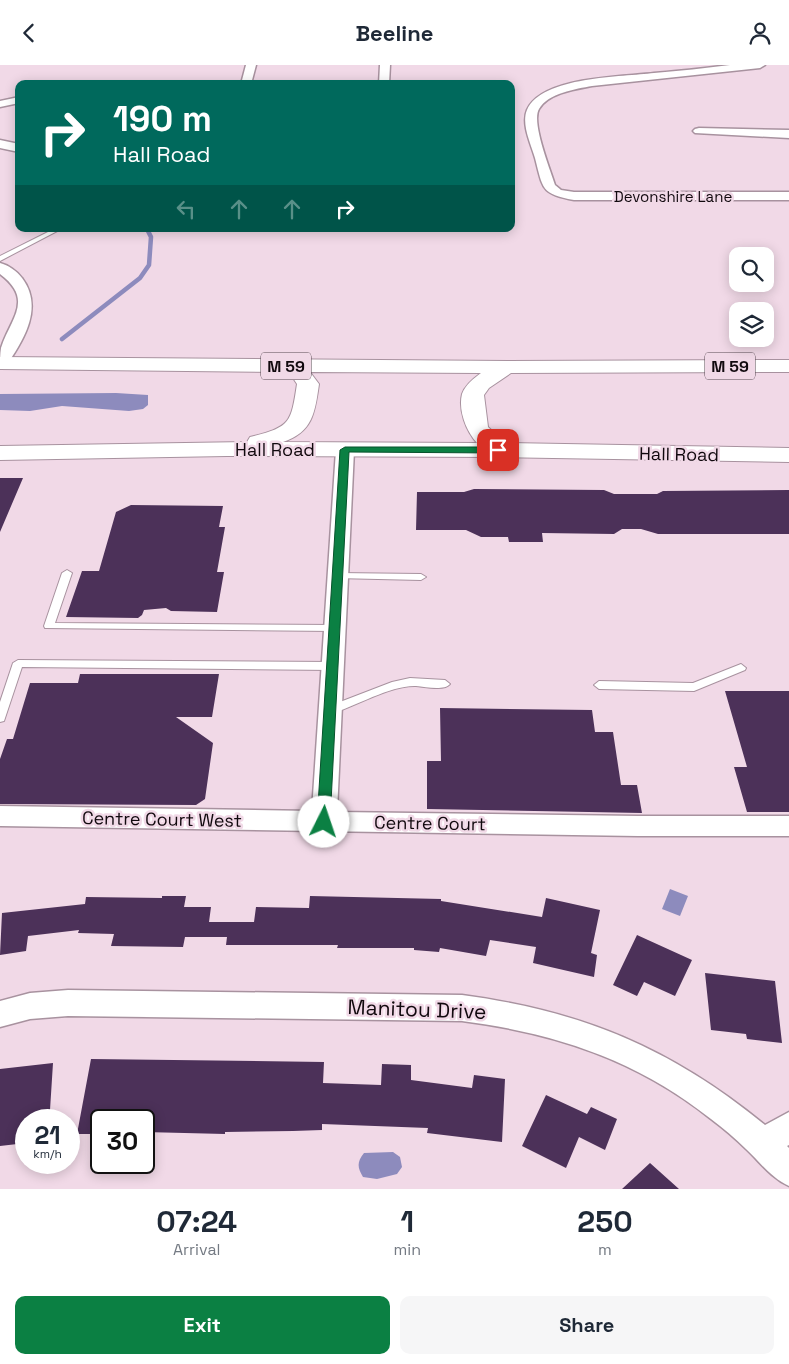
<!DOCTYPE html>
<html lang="en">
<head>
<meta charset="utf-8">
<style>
  body { margin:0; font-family:"Space Grotesk",sans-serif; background:#f6f6f7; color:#1f2937; height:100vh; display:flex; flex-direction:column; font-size:19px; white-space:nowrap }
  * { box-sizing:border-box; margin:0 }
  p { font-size:16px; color:#747a83 }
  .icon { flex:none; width:28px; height:28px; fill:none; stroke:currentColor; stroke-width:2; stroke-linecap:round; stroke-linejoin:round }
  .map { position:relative; height:1124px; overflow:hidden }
  .drawer { display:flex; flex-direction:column; background:#fff; flex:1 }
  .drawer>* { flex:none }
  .top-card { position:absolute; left:15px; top:15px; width:500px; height:152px; border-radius:10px; box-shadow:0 2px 12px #0003; background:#00695c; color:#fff; overflow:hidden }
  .tools { position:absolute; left:729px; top:182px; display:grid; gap:10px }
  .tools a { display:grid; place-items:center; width:45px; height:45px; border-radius:10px; background:#fff; box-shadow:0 2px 12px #0003; font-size:25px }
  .speed { position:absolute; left:15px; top:1044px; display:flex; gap:10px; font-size:25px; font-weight:700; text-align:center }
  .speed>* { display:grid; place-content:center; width:65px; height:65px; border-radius:50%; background:#fff; box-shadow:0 2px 12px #0003; line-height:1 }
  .speed small { font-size:12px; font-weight:400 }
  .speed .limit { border:2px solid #111; border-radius:8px; background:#fff; color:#111 }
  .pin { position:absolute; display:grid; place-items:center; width:42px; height:42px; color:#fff; margin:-21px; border-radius:10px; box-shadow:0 2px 8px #0006 }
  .me { position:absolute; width:55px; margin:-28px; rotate:4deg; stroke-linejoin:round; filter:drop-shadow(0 0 4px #0008) }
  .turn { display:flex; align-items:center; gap:18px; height:105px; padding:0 15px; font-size:22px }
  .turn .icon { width:65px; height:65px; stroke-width:2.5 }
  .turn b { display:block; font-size:35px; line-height:42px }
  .lanes { display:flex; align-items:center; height:48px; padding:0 15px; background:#0003; justify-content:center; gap:25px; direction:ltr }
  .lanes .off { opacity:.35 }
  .eta { display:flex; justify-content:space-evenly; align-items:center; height:85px; text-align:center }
  .eta b { font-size:30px; font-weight:800; line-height:35px }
  .action { display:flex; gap:10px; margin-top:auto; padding:10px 15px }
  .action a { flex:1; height:58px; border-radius:10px; background:#0b8043; color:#fff; font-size:20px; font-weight:800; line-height:58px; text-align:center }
  .action a+a { background:#f6f6f7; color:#1f2937 }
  header { display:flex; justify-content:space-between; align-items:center; height:65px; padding:0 15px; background:#fff; font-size:22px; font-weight:800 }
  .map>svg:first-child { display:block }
  .water { fill:#8d8bbd }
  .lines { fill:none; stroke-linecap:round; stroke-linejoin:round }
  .stream { stroke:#8d8bbd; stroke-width:4.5 }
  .building { fill:#4c3159 }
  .service-casing { stroke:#a8929f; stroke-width:2 }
  .minor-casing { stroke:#a8929f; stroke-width:3 }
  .trunk-casing { stroke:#a8929f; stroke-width:2 }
  .service { fill:#fff; fill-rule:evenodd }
  .minor { fill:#fff; fill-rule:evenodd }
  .trunk { fill:#fff; fill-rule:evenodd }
  .route { fill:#0b8043; stroke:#07532c }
  .labels { text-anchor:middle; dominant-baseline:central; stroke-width:5; stroke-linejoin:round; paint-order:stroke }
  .far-street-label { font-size:15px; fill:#11090e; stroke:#f1d9e7 }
  .shield { fill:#f1d9e7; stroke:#54474f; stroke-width:1 }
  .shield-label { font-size:16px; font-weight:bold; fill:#11090e }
  .street-label { font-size:18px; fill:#11090e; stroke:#f1d9e7 }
  .near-street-label { font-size:21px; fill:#11090e; stroke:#f1d9e7 }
</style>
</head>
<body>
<header><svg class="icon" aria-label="back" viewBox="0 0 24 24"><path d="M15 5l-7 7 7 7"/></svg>Beeline<svg class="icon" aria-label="person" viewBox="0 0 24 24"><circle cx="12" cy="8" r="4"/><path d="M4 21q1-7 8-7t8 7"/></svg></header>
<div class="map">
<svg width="789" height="1124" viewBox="0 0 789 1124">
  <rect width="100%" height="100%" fill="#f1d9e7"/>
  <path class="water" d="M0 329 116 328 148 330V340L143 344 129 346 62 341 30 346 0 345Z
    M670 824 688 831 680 851 662 844Z
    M393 1087 400 1092 402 1102 397 1109 377 1114 363 1112C357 1102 357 1097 364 1088Z"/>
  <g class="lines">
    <path class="stream" d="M62 274 140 213 149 200 151 172 147 164"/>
  </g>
  <path class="building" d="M0 413H23L0 467Z
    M474 424 604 425 614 429H657L663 426 789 425V469H658L641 464H622L614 469 542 468 543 477H509L508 472H481L466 465H416L417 427H464Z
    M131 440 223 441 219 462H225L217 507H224L217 547 171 546 166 543 144 545 142 550 138 553 66 552 82 506H99L116 447Z
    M80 609H219L212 652H176L213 678 205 734 196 740 0 739V694L7 674H13L30 618H78Z
    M725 626H789V747H747L734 702H747Z
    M440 643 592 645 595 667H613L621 720H637L642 748 427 744V696H441Z
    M162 831H186L184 842H211L209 857H254L256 842 309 843 310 831 441 834V836L542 852 546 833 600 845 591 888 597 890 594 912 533 898 536 882 490 875 486 891 440 883 439 887 414 885V883H337L338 880H226L227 872H185L183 882 111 881 114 869 78 868 79 865 28 871 26 886 0 890 2 848 85 839 86 832 162 833Z
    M637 870 692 895 675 931 644 917 637 931 613 920Z
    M705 908 775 916 782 978 747 974 746 969 711 965Z
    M91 994 324 997 323 1018 381 1020 382 999 411 1000V1015L472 1023 474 1010 505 1014 502 1077 427 1068 428 1063 322 1059V1065L293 1066 225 1067V1069L144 1067V1055H101V1069H77Z
    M53 998 50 1045 33 1049V1055H26V1078L0 1081V1004Z
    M546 1030 587 1049 591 1042 617 1054 605 1085 579 1072 566 1103 522 1081Z
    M650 1098 679 1124H622Z"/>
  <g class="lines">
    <g class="service-casing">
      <path id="service" d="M54 164H61L0 196V191Z
        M67 505 72 508 55 558 335 560 340 563 335 566 45 563 44 561 62 508Z
        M338 508 421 509 426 512 421 515 335 513 333 511 335 509Z
        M18 595 333 597 338 601 333 605 22 602 4 656 0 657V637L13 598Z
        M741 599 746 603 745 605 694 626 599 624 594 620 599 616 693 618Z
        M410 613 445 615 450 619C444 626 426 622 416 621 391 620 356 641 331 649L327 648 326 645 327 642 392 617Z"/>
    </g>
    <g class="minor-casing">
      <path id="minor" d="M246 0H256L251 19H241Z
        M380 0H390L389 19H379Z
        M730 0H765L760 3 592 21C576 24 548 28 539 44 531 57 550 104 555 120L561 125 574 127H789V135H574C541 129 543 124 535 93 531 79 521 59 527 45 542 11 623 12 654 8 680 6 705 3 730 0Z
        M19 32V38L0 42V36Z
        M699 63 789 65V73L695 68 693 66 695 64Z
        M0 75 19 79V87L0 83Z
        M0 198C8 200 17 206 22 213 44 242 24 275 6 301L0 303C0 297 0 289 1 283 10 254 35 235 0 209Z
        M345 380 351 381 354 385 337 747 638 751H789V771H638L0 761V741L312 746 336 385 339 381Z
        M68 925 462 930C582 946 671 983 765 1060L789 1047V1080L787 1081 789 1083V1121C771 1113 760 1097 746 1084 735 1073 723 1063 711 1054 637 995 555 968 462 956L68 951 30 954 0 962V936L30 928Z"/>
    </g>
    <g class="trunk-casing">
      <path id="trunk" d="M0 292 507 296 789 295V307L511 308 489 323 484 330 488 362 505 378 789 383V397L499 392 227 391 0 395V381L247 377 250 372C290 362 291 359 297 319L291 310 282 307 0 304ZM310 307 481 308C474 313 465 320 462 329 458 345 466 366 477 378L283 377C313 367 315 347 319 319Z"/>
    </g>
    <use href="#service" class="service"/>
    <use href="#minor" class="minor"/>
    <use href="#trunk" class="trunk"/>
  </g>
  <path class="route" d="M345 382H498L503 385 498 388 349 387 330 757 328 760 324 762 319 760 317 757 340 385Z"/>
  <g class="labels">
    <g class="far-street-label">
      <text x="673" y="131">Devonshire Lane</text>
    </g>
    <g class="shield">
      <rect x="261" y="287.5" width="50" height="27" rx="4"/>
      <rect x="705" y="287.5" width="50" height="27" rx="4"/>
    </g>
    <g class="shield-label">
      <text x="286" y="301">M 59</text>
      <text x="730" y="301">M 59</text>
    </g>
    <g class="street-label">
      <text x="275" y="384">Hall Road</text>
      <text transform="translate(679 389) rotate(1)">Hall Road</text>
      <text transform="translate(162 754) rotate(1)">Centre Court West</text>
      <text transform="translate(430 758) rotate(1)">Centre Court</text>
    </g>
    <g class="near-street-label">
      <text transform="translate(417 944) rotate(2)">Manitou Drive</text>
    </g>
  </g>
</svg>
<div class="tools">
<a><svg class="icon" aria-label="search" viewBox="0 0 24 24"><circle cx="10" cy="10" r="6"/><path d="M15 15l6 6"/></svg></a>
<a><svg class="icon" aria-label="layers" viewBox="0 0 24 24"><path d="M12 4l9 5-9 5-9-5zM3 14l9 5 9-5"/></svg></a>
</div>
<div class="speed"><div>21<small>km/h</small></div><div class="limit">30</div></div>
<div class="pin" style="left:498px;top:385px;background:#d93025"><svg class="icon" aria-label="arrive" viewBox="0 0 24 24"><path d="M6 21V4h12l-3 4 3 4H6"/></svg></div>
<svg class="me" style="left:324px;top:757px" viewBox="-20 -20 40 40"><circle r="19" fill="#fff"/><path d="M0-13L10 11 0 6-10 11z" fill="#0b8043"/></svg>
<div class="top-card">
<div class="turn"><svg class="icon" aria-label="right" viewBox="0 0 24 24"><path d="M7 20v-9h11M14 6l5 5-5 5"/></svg><div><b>190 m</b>Hall Road</div></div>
<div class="lanes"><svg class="icon off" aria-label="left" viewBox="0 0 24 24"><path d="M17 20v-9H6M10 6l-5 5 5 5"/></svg><svg class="icon off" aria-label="ahead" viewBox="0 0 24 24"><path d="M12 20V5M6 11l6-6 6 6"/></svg><svg class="icon off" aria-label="ahead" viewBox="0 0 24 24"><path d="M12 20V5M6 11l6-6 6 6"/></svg><svg class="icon" aria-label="right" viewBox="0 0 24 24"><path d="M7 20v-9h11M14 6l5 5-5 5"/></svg></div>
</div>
</div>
<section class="drawer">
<div class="eta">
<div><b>07:24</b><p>Arrival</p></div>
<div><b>1</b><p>min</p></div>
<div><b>250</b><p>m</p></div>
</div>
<div class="action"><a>Exit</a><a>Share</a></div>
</section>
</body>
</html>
